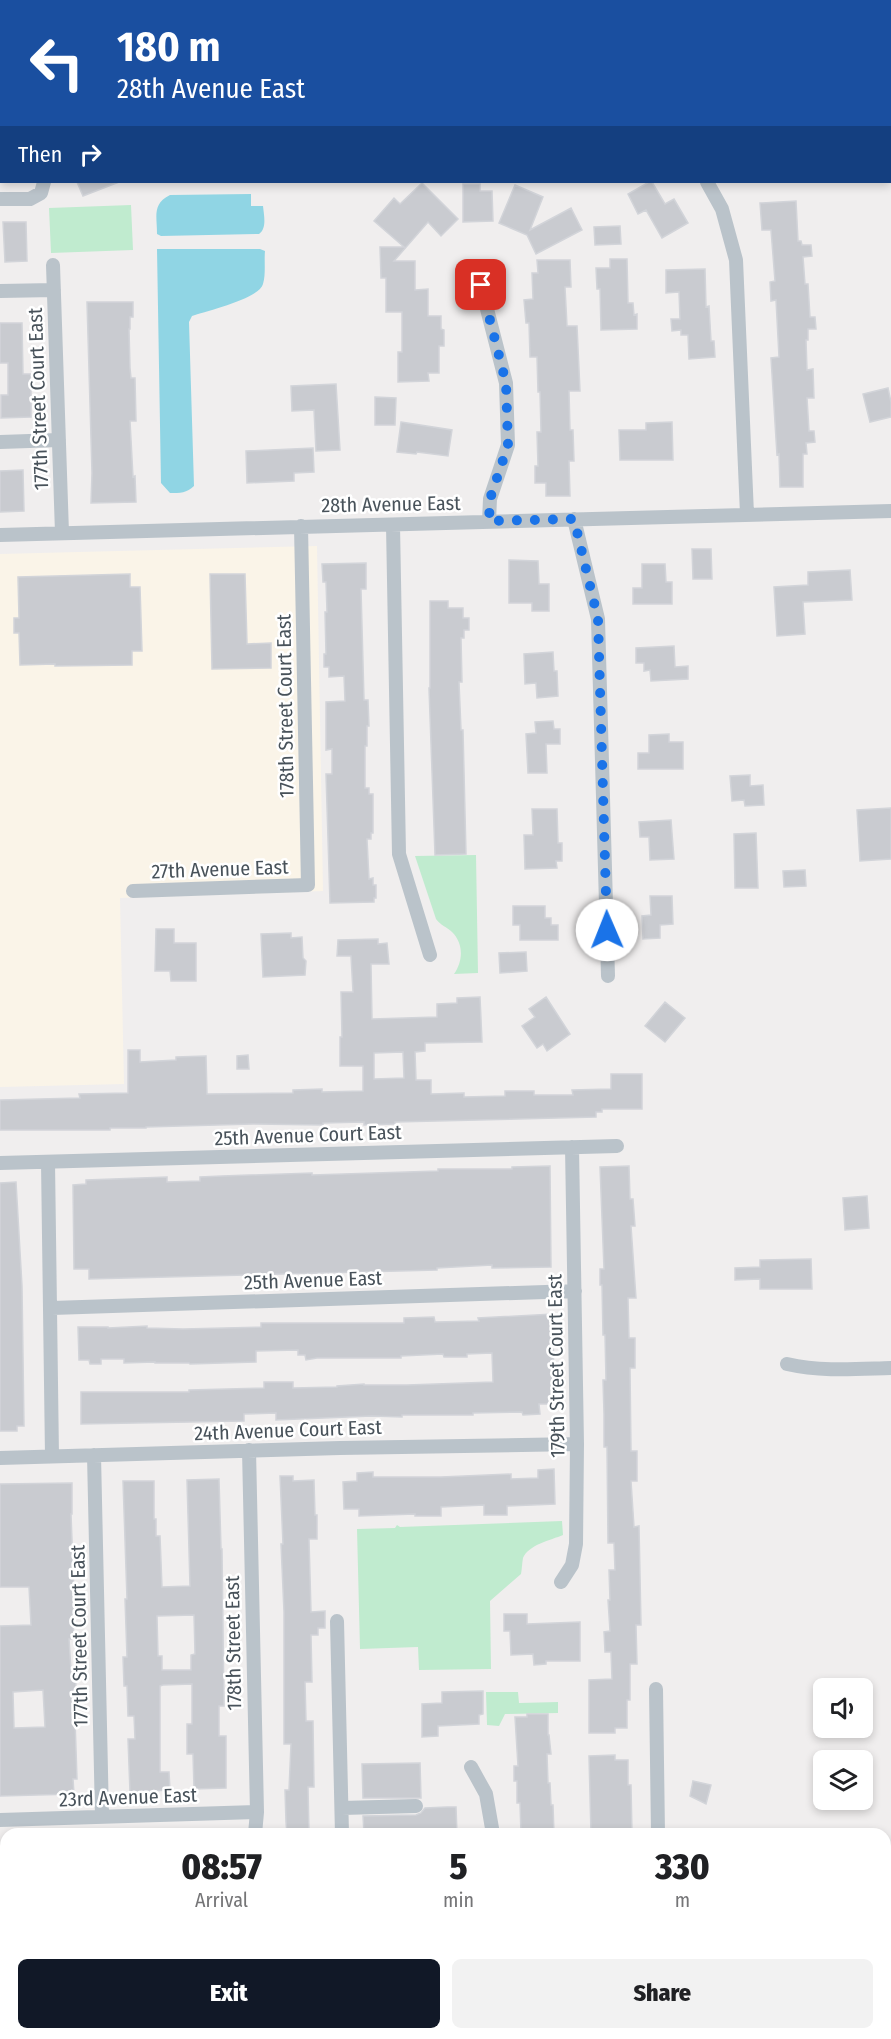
<!DOCTYPE html>
<html lang="en">
<head>
<meta charset="utf-8">
<style>
  body { margin:0; font-family:"Fira Sans Condensed",sans-serif; background:#f2f2f2; color:#202124; height:100vh; display:flex; flex-direction:column; font-size:22px; white-space:nowrap }
  * { box-sizing:border-box; margin:0 }
  p { font-size:20px; color:#757577 }
  .icon { flex:none; width:33px; height:33px; fill:none; stroke:currentColor; stroke-width:2; stroke-linecap:round; stroke-linejoin:round }
  .map { position:relative; flex:1; overflow:hidden }
  .side { position:absolute; left:0px; top:1828px; width:891px; height:212px; display:flex; flex-direction:column; background:#fff; border-radius:18px 18px 0 0; box-shadow:0 3px 9px #0003 }
  .side>* { flex:none }
  .top-card { position:absolute; left:0px; top:0px; width:891px; height:183px; box-shadow:0 3px 9px #0003; background:#1a4fa0; color:#fff; overflow:hidden }
  .controls { position:absolute; left:813px; top:1678px; display:grid; gap:12px }
  .controls a { display:grid; place-items:center; width:60px; height:60px; border-radius:9px; background:#fff; box-shadow:0 3px 9px #0003; font-size:30px }
  .pin { position:absolute; display:grid; place-items:center; width:51px; height:51px; color:#fff; margin:-26px; border-radius:12px; box-shadow:0 3px 9px #0006 }
  .me { position:absolute; width:66px; margin:-33px; rotate:359deg; stroke-linejoin:round; filter:drop-shadow(0 0 4px #0008) }
  .turn { display:flex; align-items:center; gap:21px; height:126px; padding:0 18px; font-size:27px }
  .turn .icon { width:78px; height:78px; stroke-width:2.5 }
  .turn b { display:block; font-size:42px; line-height:51px }
  .then { display:flex; align-items:center; height:57px; padding:0 18px; background:#0003; gap:12px; font-size:22px }
  .eta { display:flex; justify-content:space-evenly; align-items:center; height:102px; text-align:center }
  .eta b { font-size:36px; font-weight:800; line-height:42px }
  .cta { display:flex; gap:12px; margin-top:auto; padding:12px 18px }
  .cta a { flex:1; height:69px; border-radius:9px; background:#111827; color:#fff; font-size:24px; font-weight:800; line-height:69px; text-align:center }
  .cta a+a { background:#f2f2f2; color:#202124 }
  .map>svg:first-child { display:block }
  .commercial { fill:#faf4e8 }
  .green { fill:#c0ebcf }
  .water { fill:#90d5e4 }
  .building { fill:#c9cbd0; stroke:#d2d4d9; stroke-width:1.5; fill-rule:evenodd }
  .lines { fill:none; stroke-linecap:round; stroke-linejoin:round }
  .minor { stroke:#bac3ca; stroke-width:14 }
  .tertiary { stroke:#bac3ca; stroke-width:18 }
  .route { stroke:#1a73e8; stroke-width:10; stroke-dasharray:0 18 }
  .labels { text-anchor:middle; dominant-baseline:central; stroke-width:5; stroke-linejoin:round; paint-order:stroke }
  .street-label { font-size:20px; fill:#48525a; stroke:#fff }
</style>
</head>
<body>
<div class="map">
<svg width="891" height="2039" viewBox="0 0 891 2039">
  <rect width="100%" height="100%" fill="#f0eeee"/>
  <path class="commercial" d="M317 546 323 891 120 898 124 1084 0 1087V554Z"/>
  <path class="green" d="M131 205 133 250 51 253 49 208Z
    M476 855 478 973 454 974C463 961 464 944 452 932 447 927 440 925 436 919L415 856Z
    M562 1521 563 1535C551 1540 528 1545 523 1558 522 1563 522 1569 521 1574L490 1601 491 1669 419 1670 418 1647 360 1649 357 1529 395 1528 397 1525 400 1527Z
    M486 1692H518L519 1703 558 1702V1713L505 1714 499 1726 487 1725Z"/>
  <path class="water" d="M251 194V206H263C264 216 267 228 259 234L161 236 157 234C157 216 152 204 170 195Z
    M157 249H260L265 251C264 261 266 274 263 284 259 299 206 311 192 316L189 322 194 486C187 493 180 493 170 493L161 483Z"/>
  <path class="building" d="M77 182H119L83 196Z
    M649 182H652L665 204 674 199 688 223 662 238 646 210 638 214 628 194Z
    M422 183 458 219 441 236 428 222 394 261H415V290L428 289V316H441V329L444 330V346H439V373H428L429 381 398 382V352H402V312H386V278H381L380 247H404L374 221 394 198 400 204Z
    M463 184H480V191H492L493 221 463 222Z
    M515 185 543 197 530 230 571 208 582 230 536 254 527 235 499 223Z
    M796 201 798 241H801L802 245H811L812 256 803 257 805 284H808L810 317H815L816 329H808V340H806L807 370 813 369 814 398H807L809 431H814L815 442 806 443 807 454H803V487H780L779 454 777 455 771 358 779 357 776 300 771 301 770 282 775 281 771 230H762L760 203Z
    M3 222H26L27 261 5 262Z
    M620 226 621 244 595 245 594 227Z
    M610 259H627L628 303H633L634 315 637 314V329L601 330 600 289H597L596 268H610Z
    M537 260H570L571 287H565L567 326H577L580 391H569L570 430H573L574 461H569L570 496H546V483H535V466H538L537 432H541L540 392H538L537 357H530L529 323H526L524 300 533 299 532 273H538Z
    M705 269 706 307 709 306 711 341H714L715 357 689 359 688 335H681V330L672 331 671 319H680L679 292 666 293V270Z
    M87 302H133V317H130V329H129L130 368 131 378H135L136 421H130L133 477 135 476 136 502 91 503 92 473Z
    M0 323H22L23 374H31V417L1 418V395H8V363H0Z
    M336 384 340 450 316 451 314 410 292 411 291 386Z
    M888 388 891 402V417L870 422 863 394Z
    M375 397 396 398 395 425H375Z
    M401 422 452 430 448 456 417 452 416 454 397 452Z
    M672 422 673 460H620L619 430H646V423Z
    M313 448 314 472 294 473V481L247 483 246 451Z
    M23 470 24 511 0 512V471Z
    M692 549H711L712 579H693Z
    M509 560 538 561 539 584H549V611H532V603H509Z
    M366 563V589H361L364 700H368L369 726H367V746H365V788H369V794H373V833H371V839H367L369 879 373 878V885H376V898H374V902L330 903 326 774H332V749L326 750V702L345 701 344 676 329 677V667H324V654H326L325 612H327L326 582H323L322 564Z
    M642 564H665L666 582H672V604H633V588H642Z
    M850 570 852 600 803 602 805 634 777 636 774 587 808 585V572Z
    M130 574V587H140L142 651H132V665L55 666V664L20 665 19 633H14V618H19L18 577Z
    M210 574H245L247 644 271 643V668L212 669Z
    M430 601H448V608H463V618H469V630H464V638H461L462 682H459L461 730H463L466 854 435 855 429 688H430Z
    M674 646 675 667 688 666V679L651 681 650 670 644 671V663H636V648Z
    M553 652 554 671H557L558 696 537 698 536 683 525 684 524 654Z
    M553 721 554 729H560V744H546L547 773H528L526 734 536 733 535 722Z
    M669 734V742H683V769H638V753H649V735Z
    M750 775V786L763 785 764 805 745 806 744 800 732 801 730 776Z
    M891 808V859L860 861 857 810Z
    M532 809H557L558 843H562V861H556L557 868 525 869 524 835H533Z
    M671 820 674 859 650 860 649 837H640L639 822Z
    M756 833 758 888H735L734 834Z
    M805 870 806 886 784 887 783 871Z
    M650 896H672L673 924 660 925V938L643 939 642 916 651 915Z
    M513 906H545V918H551V925H558V940H520V925H513Z
    M156 929H174V943H196V981H171L170 971H155Z
    M291 933V938L302 937 303 958 306 961 305 975 263 977 261 934Z
    M378 939V944L387 943 389 964H371L372 1019 437 1017V1004L457 1003V998L480 997 482 1042 425 1043V1051L415 1052 416 1080H431V1094L464 1093V1097L505 1096V1091H534V1095H573L572 1090 611 1089V1074H642V1109H602V1112H596V1117L395 1122V1124L364 1125V1122L323 1123V1125L253 1124 146 1127V1128H110V1130H0V1100L80 1098 79 1094 128 1093V1050H140V1062L176 1060V1057L206 1056 207 1094 293 1093V1090L322 1089V1092L363 1091V1066H340V1037H342L341 992H353L351 956H337L338 940ZM403 1052 404 1078 374 1079V1053Z
    M526 952 527 971 500 973 499 953Z
    M546 997 570 1034 547 1051 543 1044 537 1048 522 1026 535 1017 529 1009Z
    M665 1002 685 1018 665 1042 645 1026Z
    M248 1055 249 1069H237V1056Z
    M550 1166 551 1267 492 1268V1265L437 1268V1270L89 1279V1269H74L73 1185 86 1184V1180L167 1177V1182L200 1181V1177L222 1176 312 1173V1175L438 1171V1169H512V1167Z
    M629 1166 630 1199H633L635 1226H631L636 1298H628L629 1338H635V1368H630L631 1451H637V1481H631L634 1527 639 1526 641 1625H636L637 1664H630V1700H627V1728H615V1733H589V1680L612 1679 611 1652H605L604 1632 610 1631 608 1600H610L609 1570H615L614 1543H608L607 1447H604V1414L603 1380H606L605 1335H603L602 1285H600V1269H604L600 1167Z
    M16 1182 22 1286 24 1426H17V1431H0V1183Z
    M867 1196 869 1228 845 1230 843 1198Z
    M811 1259 812 1289H760V1279L735 1280V1268L760 1267V1260Z
    M553 1314 554 1404H539L540 1414 523 1415 522 1412 473 1413V1415H402V1417L372 1416 276 1420V1413L244 1414V1421L81 1424V1392H189V1390L264 1388V1382H293V1388L337 1387V1386L364 1384V1385H407L493 1382 492 1353 467 1354V1357H444L443 1354 401 1356V1358H317L306 1360 305 1355H298V1350L256 1351V1362L190 1364 189 1363H155V1362L124 1363V1359H101V1364H90L89 1360H79L78 1327H108V1328L147 1326V1328L183 1329 261 1327V1323H404V1318L434 1317 435 1322 479 1321 478 1318Z
    M554 1469 555 1504 507 1506V1515H484V1505L441 1507V1516H415V1514L359 1516V1509H344L343 1482 357 1481V1473L373 1472V1477H441L511 1474V1479L538 1478V1470Z
    M280 1476H293V1481L314 1480 315 1515H317V1539H309L311 1612 325 1611V1628H318V1635H311L312 1682H305L306 1721H313L314 1787H308L309 1834H287L286 1822 285 1790H289L291 1744H284V1612L281 1544H283Z
    M219 1479 221 1549H222L224 1706H219V1736H226V1788L194 1789 193 1754H187V1724H192V1684L163 1685 160 1686V1772H169L170 1790 130 1792 128 1739H135L134 1716H128L127 1686H124L123 1657H127L125 1599H127L123 1481H154V1519H156V1536H160L162 1587 190 1586 187 1480ZM194 1615 195 1654 191 1655V1670H162V1656H158L157 1616Z
    M72 1483V1514H71L75 1619H73L74 1639H69L71 1670H75L76 1688 74 1689 77 1779H73L74 1794 0 1796V1626L31 1625 29 1587H0V1484ZM43 1690 45 1727 14 1728 13 1692Z
    M504 1614H527V1624L580 1622V1661H546V1664L534 1665 533 1654 511 1655 510 1631H504Z
    M483 1691V1714L479 1715V1724L438 1726V1736L422 1737V1704L442 1703V1692Z
    M527 1714H548V1735H549L551 1754H547L548 1783H550L551 1805H553L554 1834H521L520 1803H517V1781H514V1766H518L515 1717H527Z
    M615 1755V1760H628V1785H631L632 1834H591L589 1756Z
    M420 1763 421 1798H363L362 1764Z
    M693 1781 711 1785 706 1804 690 1796Z
    M447 1807H456L457 1834H364L363 1816 416 1815 421 1813 425 1808Z"/>
  <g class="lines">
    <path class="minor" d="M0 103 2 104
      M707 182 722 209 736 260 747 514
      M0 199H30L41 193 44 182
      M53 265 62 533
      M477 270 506 383 508 445 490 499 489 521
      M0 291 54 290
      M0 442 59 440
      M574 519 598 619 608 976
      M393 525 399 854 430 955
      M0 535 891 511
      M133 891 308 885 301 526
      M48 1162 52 1456
      M0 1163 617 1146
      M52 1308 575 1291
      M787 1364C822 1372 856 1369 891 1368
      M249 1450 257 1812 255 1834
      M94 1455 102 1817
      M0 1458 340 1448 577 1444
      M561 1582 572 1565 576 1544 577 1444 572 1147
      M337 1621 342 1834
      M656 1689 658 1834
      M471 1767 486 1794 493 1834
      M342 1808 416 1806
      M0 1820 257 1812
      M521 2034 523 2039
      M860 2034V2039
      M349 2039V2034"/>
    <path class="tertiary" d="M885 1983H891
      M0 2010H6"/>
  </g>
  <g class="lines">
    <path class="route" d="M481 285 506 383 508 445 490 499 489 521 574 519 598 619 607 930"/>
  </g>
  <g class="labels">
    <g class="street-label">
      <text transform="translate(38 399) rotate(-92)">177th Street Court East</text>
      <text transform="translate(391 504) rotate(-1)">28th Avenue East</text>
      <text transform="translate(285 706) rotate(-91)">178th Street Court East</text>
      <text transform="translate(220 869) rotate(-2)">27th Avenue East</text>
      <text transform="translate(308 1135) rotate(-2)">25th Avenue Court East</text>
      <text transform="translate(313 1280) rotate(-2)">25th Avenue East</text>
      <text transform="translate(556 1366) rotate(-91)">179th Street Court East</text>
      <text transform="translate(288 1430) rotate(-2)">24th Avenue Court East</text>
      <text transform="translate(79 1636) rotate(-91)">177th Street Court East</text>
      <text transform="translate(233 1643) rotate(-91)">178th Street East</text>
      <text transform="translate(128 1797) rotate(-2)">23rd Avenue East</text>
    </g>
  </g>
</svg>
<div class="controls">
<a><svg class="icon" aria-label="sound" viewBox="0 0 24 24"><path d="M4 9h4l5-4v14l-5-4H4zM17 9q2 3 0 6"/></svg></a>
<a><svg class="icon" aria-label="layers" viewBox="0 0 24 24"><path d="M12 4l9 5-9 5-9-5zM3 14l9 5 9-5"/></svg></a>
</div>
<div class="pin" style="left:481px;top:285px;background:#d93025"><svg class="icon" aria-label="arrive" viewBox="0 0 24 24"><path d="M6 21V4h12l-3 4 3 4H6"/></svg></div>
<svg class="me" style="left:607px;top:930px" viewBox="-20 -20 40 40"><circle r="19" fill="#fff"/><path d="M0-13L10 11 0 6-10 11z" fill="#1a73e8"/></svg>
<div class="top-card">
<div class="turn"><svg class="icon" aria-label="left" viewBox="0 0 24 24"><path d="M17 20v-9H6M10 6l-5 5 5 5"/></svg><div><b>180 m</b>28th Avenue East</div></div>
<div class="then">Then<svg class="icon" aria-label="right" viewBox="0 0 24 24"><path d="M7 20v-9h11M14 6l5 5-5 5"/></svg></div>
</div>
<section class="side">
<div class="eta">
<div><b>08:57</b><p>Arrival</p></div>
<div><b>5</b><p>min</p></div>
<div><b>330</b><p>m</p></div>
</div>
<div class="cta"><a>Exit</a><a>Share</a></div>
</section>
</div>
</body>
</html>
